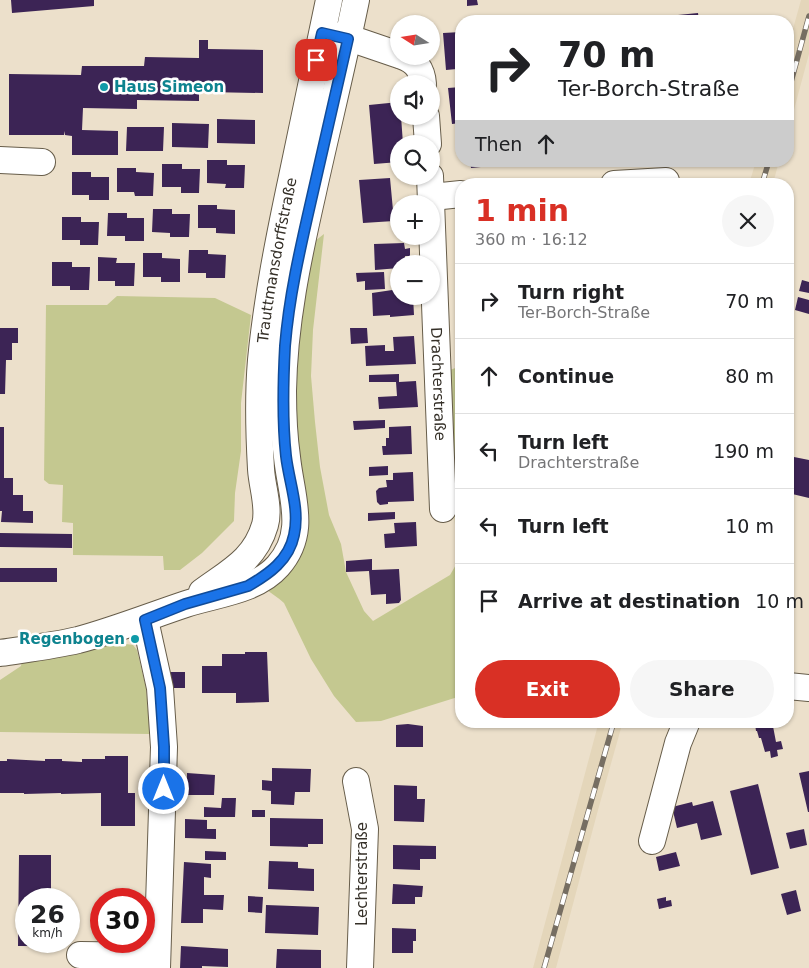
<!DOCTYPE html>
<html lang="en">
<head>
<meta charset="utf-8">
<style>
  body { margin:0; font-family:"DejaVu Sans",sans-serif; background:#f6f6f6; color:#202124; height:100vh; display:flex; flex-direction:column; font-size:19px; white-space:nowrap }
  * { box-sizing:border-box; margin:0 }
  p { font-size:16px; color:#757577 }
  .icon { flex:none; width:28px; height:28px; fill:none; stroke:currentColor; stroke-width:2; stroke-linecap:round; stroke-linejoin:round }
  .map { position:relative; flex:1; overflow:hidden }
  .sheet { position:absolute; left:455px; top:178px; width:339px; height:550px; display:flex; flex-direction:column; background:#fff; border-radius:20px; box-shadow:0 1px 4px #0004 }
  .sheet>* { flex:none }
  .guide { position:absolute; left:455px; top:15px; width:339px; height:152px; border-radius:20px; box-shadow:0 1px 4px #0004; background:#fff; color:#202124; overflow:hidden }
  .needle { width:32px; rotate:282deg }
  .buttons { position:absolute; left:390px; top:15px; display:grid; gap:10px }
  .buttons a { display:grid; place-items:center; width:50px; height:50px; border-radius:50%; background:#fff; box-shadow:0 1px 4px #0004; font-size:25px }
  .speed { position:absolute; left:15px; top:888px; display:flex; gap:10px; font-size:25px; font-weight:700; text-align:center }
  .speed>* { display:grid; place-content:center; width:65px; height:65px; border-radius:50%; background:#fff; box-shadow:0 1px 4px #0004; line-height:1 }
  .speed small { font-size:12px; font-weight:400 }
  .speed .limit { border:8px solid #d22; background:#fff; color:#111 }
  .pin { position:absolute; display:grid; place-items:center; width:42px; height:42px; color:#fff; margin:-21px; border-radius:10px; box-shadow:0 2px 8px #0006 }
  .me { position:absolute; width:55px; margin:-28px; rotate:0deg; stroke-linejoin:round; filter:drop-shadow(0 0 4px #0008) }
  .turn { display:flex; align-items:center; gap:18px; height:105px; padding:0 20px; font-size:22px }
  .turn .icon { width:65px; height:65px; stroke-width:2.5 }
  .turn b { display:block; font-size:35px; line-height:42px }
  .then { display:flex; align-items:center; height:48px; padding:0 20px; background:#0003; gap:10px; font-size:19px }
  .round { display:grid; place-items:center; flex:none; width:52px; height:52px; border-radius:26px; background:#f6f6f6 }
  .summary { display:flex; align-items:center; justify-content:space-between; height:85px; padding:0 20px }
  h1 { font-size:30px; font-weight:600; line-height:38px; color:#d93025 }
  .action { display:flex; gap:10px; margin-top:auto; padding:10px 20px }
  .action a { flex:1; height:58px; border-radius:30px; background:#d93025; color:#fff; font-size:20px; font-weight:600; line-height:58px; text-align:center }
  .action a+a { background:#f6f6f6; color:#202124 }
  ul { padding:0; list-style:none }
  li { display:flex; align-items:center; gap:15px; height:75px; padding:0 20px; border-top:1px solid #e0e0e0 }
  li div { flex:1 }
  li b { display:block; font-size:19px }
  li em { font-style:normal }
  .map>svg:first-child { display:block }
  .built { fill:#e4d6ba }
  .green { fill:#c4c890 }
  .building { fill:#3c2455 }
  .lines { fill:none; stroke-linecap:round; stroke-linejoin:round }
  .minor-casing { stroke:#675d4a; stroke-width:28 }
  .minor { stroke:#fff; stroke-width:26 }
  .rail-casing { stroke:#766e62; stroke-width:5.5 }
  .rail { stroke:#fff; stroke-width:4; stroke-dasharray:11; stroke-linecap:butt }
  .route-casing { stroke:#114b97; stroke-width:12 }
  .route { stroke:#1a73e8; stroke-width:9 }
  .culture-dot { fill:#0f9aa8; stroke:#fff; stroke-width:2 }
  .labels { text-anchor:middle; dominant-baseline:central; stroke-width:5; stroke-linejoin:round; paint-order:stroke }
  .culture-label { font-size:15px; font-weight:bold; fill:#0d838f; stroke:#fff; text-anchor:start }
  .street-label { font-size:15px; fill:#342f27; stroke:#fff }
</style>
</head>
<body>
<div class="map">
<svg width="809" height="968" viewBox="0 0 809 968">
  <rect width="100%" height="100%" fill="#ece0cb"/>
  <path class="built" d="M801 0H809V54L788 132V47Z
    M756 161H779L773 184H749Z
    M599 721H623L598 810 556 968H533Z"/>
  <path class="green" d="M324 234 313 330 311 376 315 422 320 467 329 515 341 544 346 572 364 611 373 621 450 575 457 563 447 371 461 366V696L381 721 356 722 334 696 311 659 284 603C278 597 271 594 265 588L276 577 296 460V353L311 244Z
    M117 296 215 298 251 315 241 403V451L235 493 234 521 202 553 180 570H164L163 556 73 555V523L62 522 63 485 49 484 44 480 46 305H107Z
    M125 640 126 644 133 645 137 650 146 688 150 734 0 732V680L21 666 22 661 74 652Z"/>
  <path class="building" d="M11 0H94V6L12 13Z
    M467 0H477L478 5 467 6Z
    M698 13 699 21H669L668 16Z
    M461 32V71L457 69 446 70 443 33Z
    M199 40H208V49L263 50V93L207 92V82H199V101L137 100V109L83 108 82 130 118 131V155H72V136L65 135V131L64 135H9V74L81 75 82 66H144L145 57 199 58Z
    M461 87V123L452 124 448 88Z
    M399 102V116H401L403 144H399V162L374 164 369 105Z
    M217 119 255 120V144L217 143Z
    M172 123 209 124 208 148 172 147Z
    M127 127H164L163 151H126Z
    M207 160H227V165H245L244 188H225L226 184 207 183Z
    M470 161H509L510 164 471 168Z
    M162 164H182V169H200L199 193H181V187H162Z
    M117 168H136V172L154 173 153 196H135L134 192H117Z
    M72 172H91V177H109V200H89V195H72Z
    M390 178 394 221 363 223 359 180Z
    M198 205H217V209L235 210V234L216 233V228H198Z
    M153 209H172V214H190L189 237H170V233L152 232Z
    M108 213H127V218H144V241H125V236H107Z
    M62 217H81V222H99L98 245H80V240H62Z
    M404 243 405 249 410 248V256H405L406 264H399V268L375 270 374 244Z
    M189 250H208V254L226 255 225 278H206V273H188Z
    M143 253H162V258L180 259V282H161V277H143Z
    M98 257 117 258 116 263H135L134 286H115V281H98Z
    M52 262H72V267H90L89 290H70V286H52Z
    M384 272 385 289 365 290V281L357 282 356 273Z
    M802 280 809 282V293L799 291Z
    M399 289V296H413L414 315 390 317V315L373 316 372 293Z
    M798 297 809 300V314L795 310Z
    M0 328H18V343H12V360H6L5 394H0Z
    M350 328H367L368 343 351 344Z
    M414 336 416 364 366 366 365 346 385 345V351H394L393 337Z
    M399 374V382L416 381 418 407 379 409 378 397 397 396 396 382H369V375Z
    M385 420V428L354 430 353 421Z
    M411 426 412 454 383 455 382 446H386V438H389V427Z
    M0 427H4V478H13V495H23V511H33V523L1 522 2 511H0Z
    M794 457 809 460V498L788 493V461L793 462Z
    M388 466V475L369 476V467Z
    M413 472 414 501 388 502V504L380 505 377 502 376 491 379 488 387 487 386 480H393V473Z
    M395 512V519L368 521V513Z
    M416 522 417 546 385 548 384 534 395 533 394 523Z
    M0 533 72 534V548L0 547Z
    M372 559V570L399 569 401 600 399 603 386 604V594L371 595 369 571 346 572V561Z
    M0 568H57V582H0Z
    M245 652H267L269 702 236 703V693H202V666H222V654H245Z
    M170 672H185V688H170Z
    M757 721H772L776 742 781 741 783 749 777 750 778 756 771 758 770 751 765 752 761 738H759L757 731H756L755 724 757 723Z
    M408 724 423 726V747H396V725Z
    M105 756H128V793H135V826H101V793L61 794V793L24 794V793H0V761H7V759L45 761V759H62V761L82 762V759H105Z
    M272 768 311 769 310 792H295L294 805 271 804V791L262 790V780L272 781Z
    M809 771V812H808L799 773Z
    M187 773 215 775 214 795H187Z
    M758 784 779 868 751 875 730 791Z
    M394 785 417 786V799H425L424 822 394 821Z
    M222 798H236L235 817H204V807L221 808Z
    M713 801 722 835 701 840 697 823 677 828 672 807 692 802 693 806Z
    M252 810H265V817H252Z
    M270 818 323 819V844H308V847L270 846Z
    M185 819 207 820V829H216V839L185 838Z
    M804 829 807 845 790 849 786 833Z
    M393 845 436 846V859H420V870L393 869Z
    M205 851 226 852V860H205Z
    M676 852 680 866 659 871 656 857Z
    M19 855H51V899H26V941H50V946H18Z
    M269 861 298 862V868L314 869V891L268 889Z
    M184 862 211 864V878L204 877V895H224L223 910 203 909V923H181Z
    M393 884 423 886 422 897H415V904H392Z
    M796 890 801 911 787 915 781 894Z
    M248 896 263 897 262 913 248 912Z
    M666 897V901L671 900 672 906 659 909 657 899Z
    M266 905 319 907 318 935 265 933Z
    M392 928 416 929V941H413V953H392Z
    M181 946 228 949V967L202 966V968H180Z
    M277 949 321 950V968H276Z"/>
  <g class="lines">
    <g class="minor-casing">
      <g id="minor">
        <path d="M333 35 358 41 399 55"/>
        <path d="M402 56C416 61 422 69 423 84"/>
        <path d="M426 116 428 144"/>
        <path d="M0 160 42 162"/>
        <path id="s1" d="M430 176 443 509"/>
        <path d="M614 184 666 181"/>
        <path d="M432 197 461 194"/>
        <path id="s2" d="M202 592C229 572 255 560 265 525 270 508 262 487 261 469 259 434 258 395 261 360 267 298 279 238 292 177 304 118 317 59 329 0"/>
        <path d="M145 620 160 688 164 747 157 968"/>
        <path d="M0 653C26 649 53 646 78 640 115 630 150 616 186 604 216 594 256 591 278 566 308 532 291 497 287 457 284 436 283 413 283 391 284 324 298 258 313 192 327 128 343 64 356 0"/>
        <path d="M788 686 809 688"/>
        <path d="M356 781 365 829 360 968"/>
        <path d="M652 841 678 743 687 721"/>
        <path d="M80 955 157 956"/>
      </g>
    </g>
    <use href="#minor" class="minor"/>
    <g class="rail-casing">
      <path id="rail" d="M788 93 809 16
        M762 184 769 161
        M544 968 614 721"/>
    </g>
    <use href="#rail" class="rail"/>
  </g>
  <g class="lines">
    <g class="route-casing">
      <path id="route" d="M164 789V747L160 688 145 620 185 604 248 586C269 574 289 560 294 535 300 509 289 482 286 456 282 420 283 383 285 346 289 297 300 249 311 201 323 147 336 93 348 39L322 33 316 60"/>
    </g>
    <use href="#route" class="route"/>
  </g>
  <g class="culture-dot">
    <circle cx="104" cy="87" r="5"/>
    <circle cx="135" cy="639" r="5"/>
  </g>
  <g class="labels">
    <g class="culture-label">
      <text x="114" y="87">Haus Simeon</text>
      <text x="125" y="639" text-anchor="end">Regenbogen</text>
    </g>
    <g class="street-label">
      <text stroke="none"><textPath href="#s2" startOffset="361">Trauttmansdorffstraße</textPath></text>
      <text stroke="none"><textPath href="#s1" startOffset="208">Drachterstraße</textPath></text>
      <text transform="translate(362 874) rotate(-90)">Lechterstraße</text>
    </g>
  </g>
</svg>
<div class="buttons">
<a><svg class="needle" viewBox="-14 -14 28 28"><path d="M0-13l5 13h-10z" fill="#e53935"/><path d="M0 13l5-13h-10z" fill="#757577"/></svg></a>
<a><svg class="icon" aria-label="sound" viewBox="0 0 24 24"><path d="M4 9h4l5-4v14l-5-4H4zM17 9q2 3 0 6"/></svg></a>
<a><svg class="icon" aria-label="search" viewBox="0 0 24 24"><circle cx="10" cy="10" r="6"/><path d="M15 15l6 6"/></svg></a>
<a>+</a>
<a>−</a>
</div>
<div class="speed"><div>26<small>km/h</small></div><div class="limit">30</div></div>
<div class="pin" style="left:316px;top:60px;background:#d93025"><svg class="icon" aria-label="arrive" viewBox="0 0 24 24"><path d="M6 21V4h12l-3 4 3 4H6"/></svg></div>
<svg class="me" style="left:164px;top:789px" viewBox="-20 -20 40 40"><circle r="17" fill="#1a73e8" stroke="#fff" stroke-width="3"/><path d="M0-11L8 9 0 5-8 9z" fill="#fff"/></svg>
<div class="guide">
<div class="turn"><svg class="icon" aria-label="right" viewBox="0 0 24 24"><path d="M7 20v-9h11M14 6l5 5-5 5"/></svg><div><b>70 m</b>Ter-Borch-Straße</div></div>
<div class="then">Then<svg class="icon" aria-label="ahead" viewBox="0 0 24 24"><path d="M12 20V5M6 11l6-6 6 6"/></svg></div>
</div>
<section class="sheet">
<div class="summary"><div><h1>1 min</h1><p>360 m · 16:12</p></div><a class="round"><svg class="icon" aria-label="close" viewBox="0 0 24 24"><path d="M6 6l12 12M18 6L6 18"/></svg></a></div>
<ul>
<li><svg class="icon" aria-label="right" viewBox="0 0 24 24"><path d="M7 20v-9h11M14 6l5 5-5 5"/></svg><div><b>Turn right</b><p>Ter-Borch-Straße</p></div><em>70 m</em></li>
<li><svg class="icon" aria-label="ahead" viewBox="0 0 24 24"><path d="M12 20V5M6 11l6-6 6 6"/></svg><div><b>Continue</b></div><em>80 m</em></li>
<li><svg class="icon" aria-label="left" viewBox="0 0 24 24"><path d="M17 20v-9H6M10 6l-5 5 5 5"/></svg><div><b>Turn left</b><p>Drachterstraße</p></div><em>190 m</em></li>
<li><svg class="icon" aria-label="left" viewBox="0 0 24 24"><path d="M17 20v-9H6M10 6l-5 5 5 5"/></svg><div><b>Turn left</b></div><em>10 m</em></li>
<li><svg class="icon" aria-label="arrive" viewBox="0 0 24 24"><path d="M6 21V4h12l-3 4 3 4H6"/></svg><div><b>Arrive at destination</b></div><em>10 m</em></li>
</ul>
<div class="action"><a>Exit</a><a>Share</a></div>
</section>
</div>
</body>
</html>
